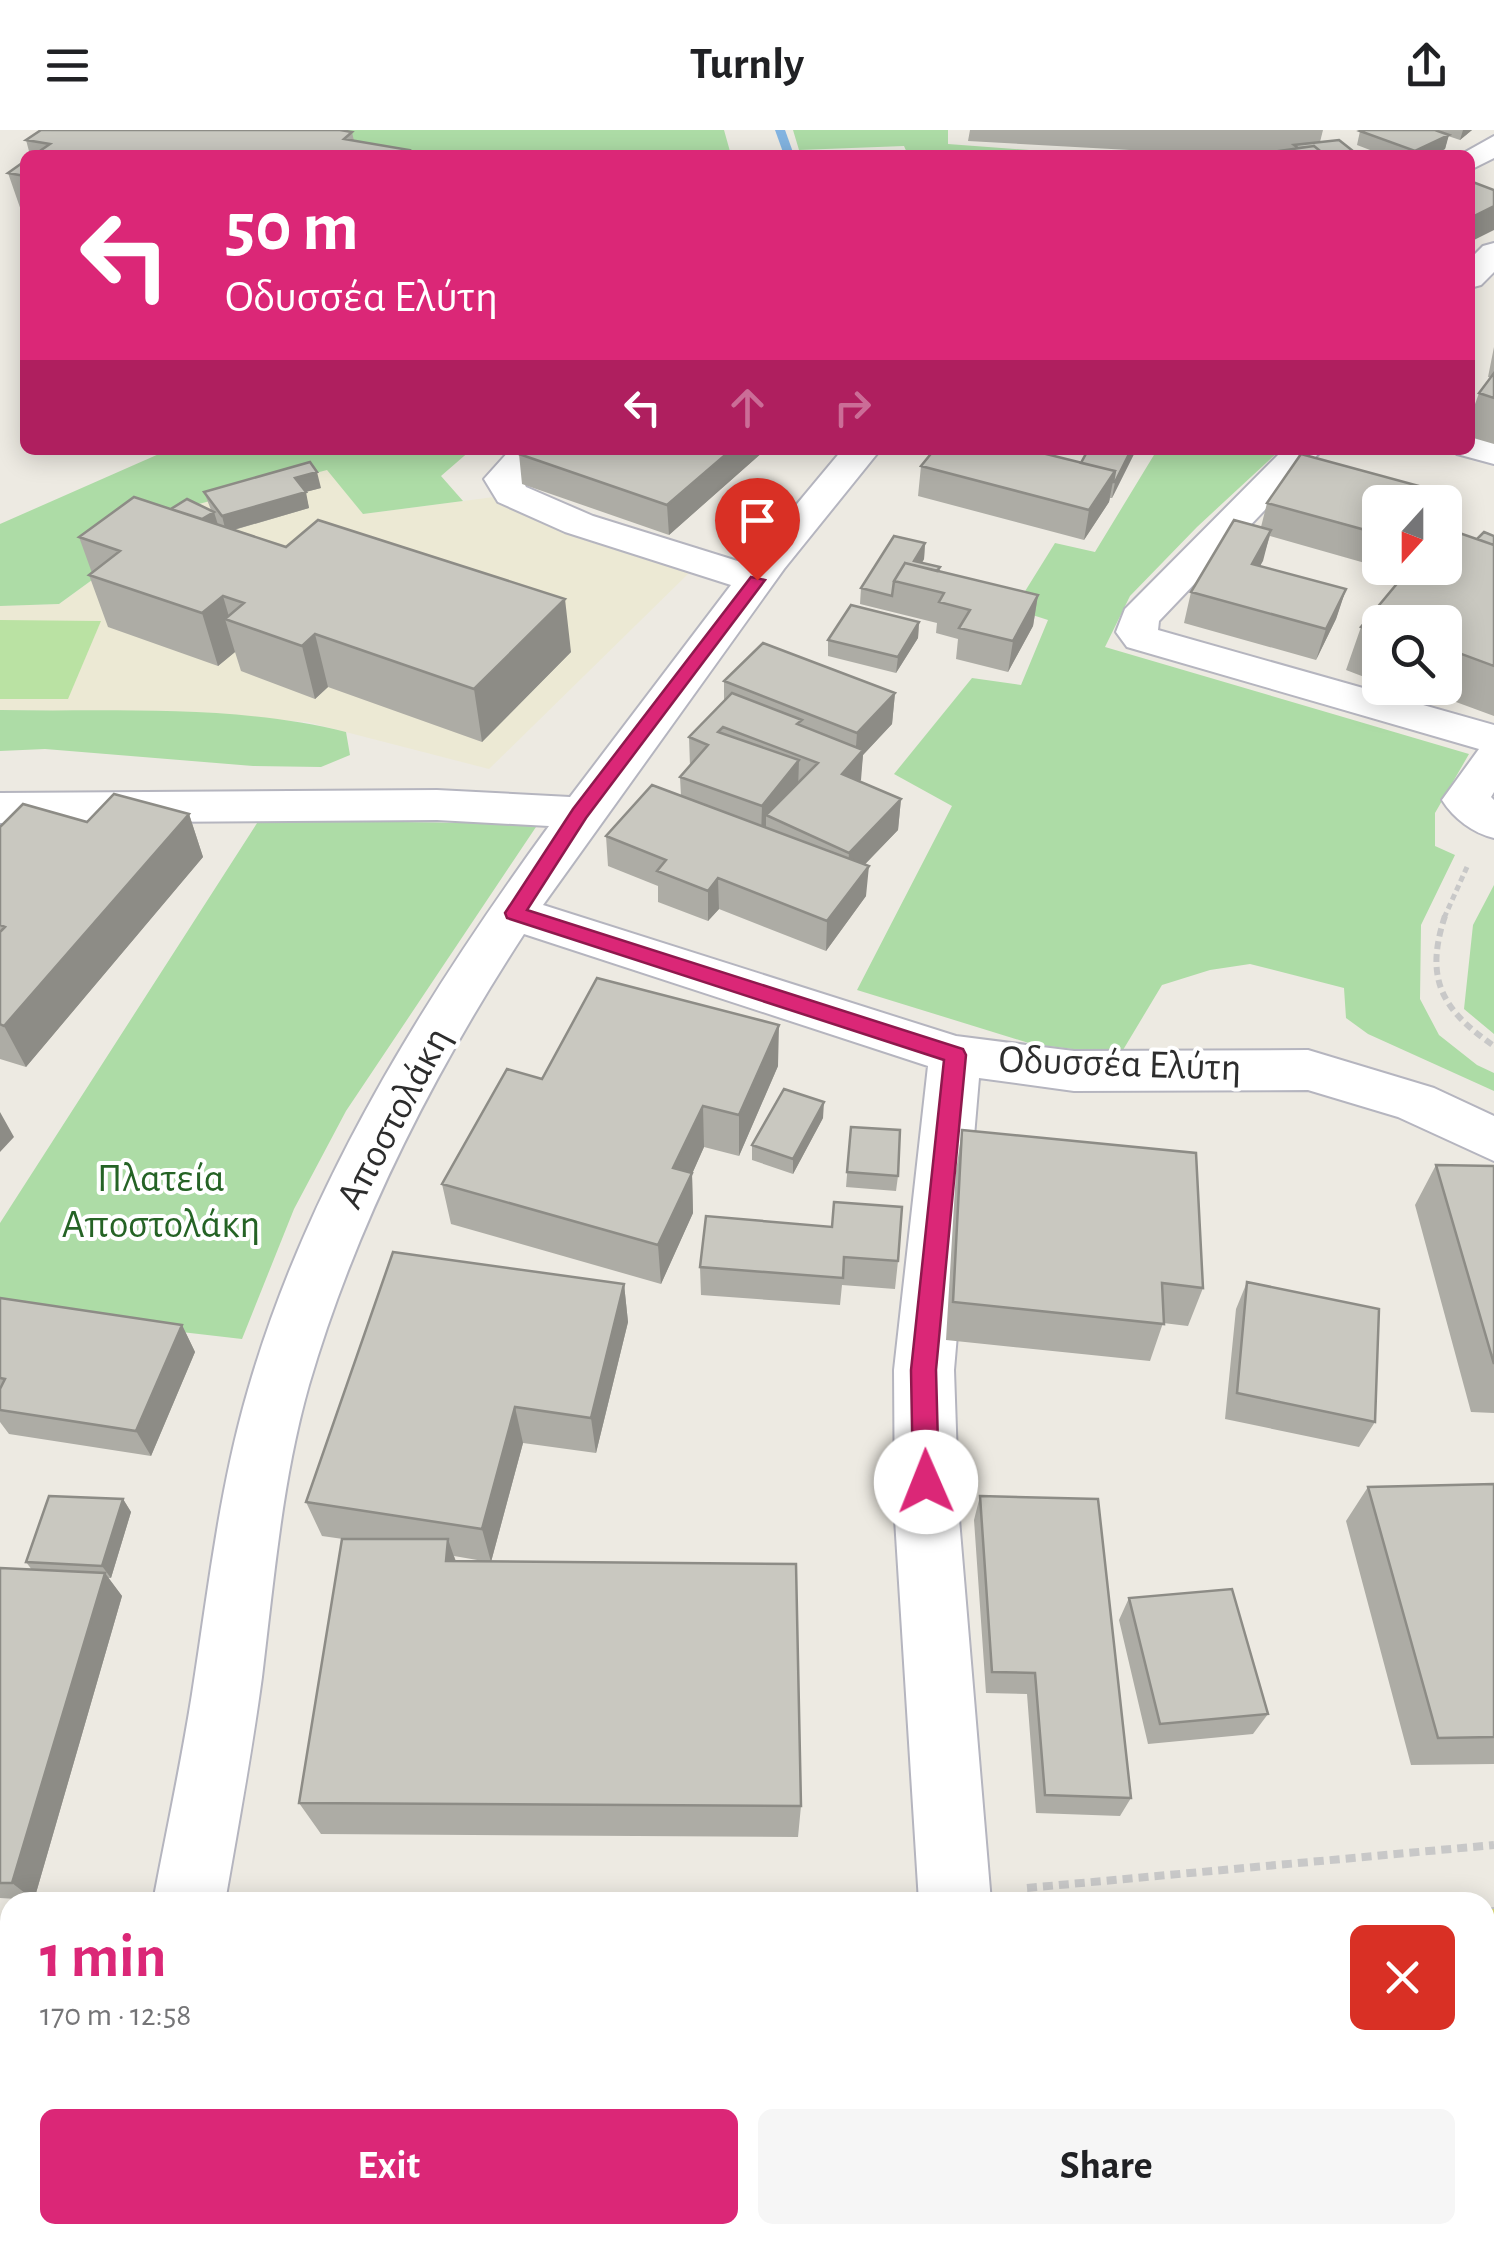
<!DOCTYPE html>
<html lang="en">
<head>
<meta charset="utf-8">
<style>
  body { margin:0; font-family:"Alegreya Sans",sans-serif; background:#f6f6f6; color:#202124; height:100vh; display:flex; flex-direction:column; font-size:38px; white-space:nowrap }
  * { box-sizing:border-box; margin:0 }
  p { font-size:32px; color:#757577 }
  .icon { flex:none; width:55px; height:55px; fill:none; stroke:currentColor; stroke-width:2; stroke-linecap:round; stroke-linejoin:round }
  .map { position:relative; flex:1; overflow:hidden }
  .sheet { position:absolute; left:0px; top:1762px; width:1495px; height:352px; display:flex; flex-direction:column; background:#fff; border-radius:30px 30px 0 0; box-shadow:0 5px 25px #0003 }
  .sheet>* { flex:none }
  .hud { position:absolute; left:20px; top:20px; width:1455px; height:305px; border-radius:15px; box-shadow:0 5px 25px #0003; background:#db2777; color:#fff; overflow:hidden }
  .needle { width:65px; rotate:201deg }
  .buttons { position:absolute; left:1362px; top:355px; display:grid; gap:20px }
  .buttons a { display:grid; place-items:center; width:100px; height:100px; border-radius:15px; background:#fff; box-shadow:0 5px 25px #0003; font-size:50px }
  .pin { position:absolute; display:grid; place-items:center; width:85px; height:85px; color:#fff; margin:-102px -42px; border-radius:50% 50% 50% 0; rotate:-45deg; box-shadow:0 0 10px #0007 }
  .pin .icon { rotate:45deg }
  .me { position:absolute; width:110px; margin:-55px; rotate:359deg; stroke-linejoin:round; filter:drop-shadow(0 0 8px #0008) }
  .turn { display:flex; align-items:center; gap:35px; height:210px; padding:0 40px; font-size:45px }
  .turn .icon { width:130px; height:130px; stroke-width:2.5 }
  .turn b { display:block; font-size:70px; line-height:85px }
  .lanes { display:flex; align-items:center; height:95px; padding:0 40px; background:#0003; justify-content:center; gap:50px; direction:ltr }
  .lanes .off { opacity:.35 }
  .round { display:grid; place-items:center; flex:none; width:105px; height:105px; border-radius:15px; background:#f6f6f6 }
  .headline { display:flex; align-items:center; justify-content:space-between; height:170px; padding:0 40px }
  h1 { font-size:60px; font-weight:700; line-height:75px; color:#db2777 }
  .cta { display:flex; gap:20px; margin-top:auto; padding:20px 40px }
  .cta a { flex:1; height:115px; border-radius:15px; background:#db2777; color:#fff; font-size:40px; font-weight:700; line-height:115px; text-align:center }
  .cta a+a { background:#f6f6f6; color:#202124 }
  header { display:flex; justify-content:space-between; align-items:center; height:130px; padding:0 40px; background:#fff; font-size:45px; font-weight:700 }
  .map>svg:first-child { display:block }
  .education { fill:#ece9d4 }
  .green { fill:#addca6 }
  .pitch { fill:#bae2a3 }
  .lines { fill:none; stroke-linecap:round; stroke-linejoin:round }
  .stream { fill:#83b4e1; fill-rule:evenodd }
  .minor-casing { stroke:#b5b5bf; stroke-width:4 }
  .major-casing { stroke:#c8c8c8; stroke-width:4 }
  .path-far2 { stroke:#c8c8c8; stroke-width:5; stroke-dasharray:6 4; stroke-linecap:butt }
  .path-far1 { stroke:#c8c8c8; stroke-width:6; stroke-dasharray:8 5; stroke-linecap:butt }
  .path { stroke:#c8c8c8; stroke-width:8; stroke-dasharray:10 6; stroke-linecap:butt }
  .minor { fill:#fff; fill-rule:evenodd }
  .major { fill:#e1de73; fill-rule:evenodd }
  .wall { fill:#adaca5; fill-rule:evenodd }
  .shaded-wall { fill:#8d8c86 }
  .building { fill:#c9c8c0; stroke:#8d8c86; stroke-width:2.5 }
  .route { fill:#db2777; stroke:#8e194d; stroke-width:2.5 }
  .labels { text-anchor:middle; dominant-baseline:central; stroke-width:8; stroke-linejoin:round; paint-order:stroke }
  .street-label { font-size:40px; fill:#2d2d2d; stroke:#fff }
  .park-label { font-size:40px; fill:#256325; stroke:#fff }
</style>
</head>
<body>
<header><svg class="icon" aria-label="menu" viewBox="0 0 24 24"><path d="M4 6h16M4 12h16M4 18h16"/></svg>Turnly<svg class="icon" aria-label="share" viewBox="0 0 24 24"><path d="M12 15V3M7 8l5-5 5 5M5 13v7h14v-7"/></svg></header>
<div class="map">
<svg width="1494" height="2114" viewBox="0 0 1494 2114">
  <rect width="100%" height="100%" fill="#edeae2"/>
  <path class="education" d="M328 339 363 384 494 367 690 442 489 639 307 592 166 583 0 580V476L59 474 195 375Z"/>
  <path class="green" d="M234 0H724L731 25H354Z
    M793 0H948V14L1097 25H908L904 16 799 20Z
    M168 320H471L441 346 463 371 363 384 327 340 195 375 59 474 0 476V394Z
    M1157 320H1280L1197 397 1130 466 1105 517 1469 624 1435 683V716L1455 725 1421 795 1420 869 1439 905 1477 935 1494 943V961L1368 904 1346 888 1344 858 1250 834 1210 840 1162 855 1120 925 1032 914 857 860 952 676 894 644 972 548 1021 555 1048 490 1014 479 1055 413 1095 422Z
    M0 580C111 582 238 574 346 602L350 625 321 637 253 636 45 619 0 621Z
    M259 690 538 694 346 981 294 1079 242 1209 0 1181V1093Z
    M1494 755V904L1464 879 1473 795Z"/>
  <path class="pitch" d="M0 490 101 491 68 569H0Z"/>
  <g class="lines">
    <path class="stream" d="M775 0H785L794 25H784Z"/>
    <g class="minor-casing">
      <path id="minor" d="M1494 6V28L1470 40V25H1460Z
        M1494 113V142L1481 155 1470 158V129L1483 116Z
        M1470 305 1494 311V334L1457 324 1455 320H1470Z
        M510 320H553L522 349 526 357 593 386 747 434 842 320H880L784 439 543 775 956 906 1074 921 1308 920 1434 958 1494 986V1031L1398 987 1308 960 1074 961 979 948 954 1240 959 1389 991 1772H919L895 1389 894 1240 928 936 524 804C433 944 356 1094 309 1255 282 1350 274 1449 262 1547 252 1622 238 1697 225 1772H153C166 1703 181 1634 192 1564 208 1462 219 1359 248 1260 307 1055 424 868 549 696L437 690 0 693V663L437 660 570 667 731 455 565 402 498 372 484 349Z
        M1283 320H1322L1159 491 1158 500 1494 595V662L1491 667 1494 670V708C1473 703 1454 689 1442 670L1479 619 1127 517 1116 502 1125 479Z
        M96 2105H178L176 2114H94Z
        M948 2105H1030L1031 2114H949Z"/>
    </g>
    <g class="major-casing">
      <path id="major" d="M1494 1779V1853L1485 1854V1780Z
        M0 1911H10V1989H0Z"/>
    </g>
    <path class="path-far2" d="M1444 788 1467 737"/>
    <path class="path-far1" d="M1445 786C1424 849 1442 880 1494 916"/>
    <path class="path" d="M1027 1758 1494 1715
      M0 1826H10"/>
    <use href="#minor" class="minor"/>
    <use href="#major" class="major"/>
  </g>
  <path class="wall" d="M970 0H1323L1320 12 1358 25H1220L968 11Z
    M1363 0H1472L1460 10 1448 6 1445 19 1433 25H1383L1357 15 1360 1Z
    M352 2 354 11 409 20 410 25H30L26 10Z
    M25 31V92L8 43Z
    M1494 217V314L1470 307V288L1479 263 1491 247H1488Z
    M765 320 669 405 522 354 519 324Z
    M934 320H1036L1035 321 1081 333 1136 320 1112 368H1110L1109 372 1084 410 918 366 921 336Z
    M321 358 305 362 309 378 234 400 571 522 482 612 328 557 315 569 241 541 235 522 218 536 108 497 89 445 92 443 79 407 171 379 211 380 204 362Z
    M1380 372 1379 437 1270 406 1260 436 1346 459 1336 489 1316 530 1184 493 1191 462 1261 397 1267 373Z
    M1494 406V586L1418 558H1445V492H1380V553L1346 540 1361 497 1477 409Z
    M925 413 924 429 922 433 940 437 939 442 1038 465 1033 496 1008 542 956 529 958 509 936 503 937 493 860 474 861 458Z
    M919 492 918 508 896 543 828 526V510Z
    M724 551 895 563 892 594 863 625 860 651 901 669 898 700 865 734 866 766 826 821 719 779 708 791 658 772V756L608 736 606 706 681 666 680 647 690 636 689 607 724 571Z
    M1392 558H1411L1407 563Z
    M189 684 203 727 26 937 0 929V697Z
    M778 936 739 1026 704 1017 692 1044 693 1083 661 1154 451 1094 442 1054 542 949Z
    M823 988 793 1044 752 1030V1015Z
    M851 997 898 1046 896 1061 846 1057Z
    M962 1000 1203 1158 1188 1196 1163 1193 1150 1231 946 1210 956 1041Z
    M1436 1035 1494 1036V1283L1471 1282 1415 1075Z
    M706 1086 898 1131 895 1159 842 1155 840 1175 701 1165 700 1137Z
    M1247 1152 1375 1292 1359 1317 1225 1289 1236 1179Z
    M624 1154 628 1192 596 1323 523 1313 491 1432 801 1676 798 1707 321 1704 299 1673 343 1409 322 1406 306 1372ZM454 1426 489 1432 456 1431Z
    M0 1168 182 1195 195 1222 151 1326 9 1304 0 1292Z
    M1494 1354V1634L1411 1635 1346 1391 1368 1357Z
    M980 1366 1131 1668 1120 1686 1036 1683 1027 1564 986 1563 974 1390Z
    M123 1369 131 1382 111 1448H108L122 1466 34 1770 0 1768V1438L32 1440 26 1432Z
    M1129 1468 1268 1584 1253 1604 1148 1614 1119 1490Z
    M1081 2105H1485L1494 2114H1083Z"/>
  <path class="shaded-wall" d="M1463 0H1472L1460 10Z
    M1449 5 1445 19 1433 25H1414L1415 21Z
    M1494 76V100L1470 112V88Z
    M731 320H765L669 405 667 375Z
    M1131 320H1136L1112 368 1115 352Z
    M1115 341 1109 372 1084 410 1089 380Z
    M317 342 321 358 298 364 295 348Z
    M306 362 309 378 226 402 222 386Z
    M214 382 219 398 172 406Z
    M1271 400 1263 431 1244 464 1252 434Z
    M925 413 924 429 913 447 914 431Z
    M1346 459 1336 489 1316 530 1326 499Z
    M1038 465 1033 496 1008 542 1013 511Z
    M223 466 230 490 225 489 235 522 218 536 202 483Z
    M565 469 571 522 482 612 474 559Z
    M919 492 918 508 896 543 898 527Z
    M315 504 328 557 315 569 302 516Z
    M895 563 892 594 863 625 861 650 841 674 842 644 855 629 857 603Z
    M799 630 798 661 766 685V702L761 707 762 676Z
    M901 669 898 700 847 753 849 723Z
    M189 684 203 727 26 937 4 896Z
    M869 736 866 766 826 821 827 791Z
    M718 748 719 779 708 791V761Z
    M779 895 778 936 739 1026V985Z
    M824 972 823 988 793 1044V1029Z
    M703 976 704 1017 692 1044 693 1083 661 1154 658 1115 673 1038Z
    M0 982 14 1007 0 1022Z
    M624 1154 628 1192 596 1323 591 1288Z
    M182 1195 195 1222 151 1326 136 1301Z
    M515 1277 523 1313 491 1432 482 1399Z
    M123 1369 131 1382 111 1448 102 1436Z
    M448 1409 462 1450 446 1431Z
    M105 1443 122 1466 34 1770 12 1753Z
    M374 2107 387 2114H373Z"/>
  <path class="building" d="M41 0H340L352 2 344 9 409 20 403 25H34L50 14 26 10Z
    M1363 0H1435L1449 5 1415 21 1360 1Z
    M1339 10 1358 25H1325L1314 16 1298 18 1294 15Z
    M1314 16 1325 25H1250Z
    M677 22 709 25H675Z
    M25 31V46L8 43Z
    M1470 51 1494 60V76L1470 88Z
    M1494 243V268L1479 263Z
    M524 320H731L667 375 519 324Z
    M934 320H1030L1115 341 1089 380 921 336Z
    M1088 320H1131L1115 352H1113L1115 341 1081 333Z
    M1301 324 1419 356 1410 372H1380V404L1267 373Z
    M310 332 317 342 295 348 306 362 222 386 204 362Z
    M134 367 286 417 318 390 565 469 474 559 315 504 302 516 225 489 244 473 223 466 202 483 89 445 120 421 79 407Z
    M187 369 214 382 202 389 171 379Z
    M1234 390 1271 400 1252 434 1346 459 1326 499 1191 462Z
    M1445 398 1494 415V536L1445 518V492H1380V504L1361 497 1410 438H1445Z
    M1484 402 1494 406V415L1477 409Z
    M894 406 925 413 914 431 940 437 937 441 905 433 894 451 892 466 861 458Z
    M905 433 1038 465 1013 511 959 498 970 480 939 472 944 463 894 451Z
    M851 475 919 492 898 527 828 510Z
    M763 513 895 563 857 603 724 551Z
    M732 563 802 590 797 594 863 620 842 644 901 669 849 723 766 685 818 633 723 597 718 602 799 630 762 676 680 647 708 615 689 607Z
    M652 655 869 736 827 791 718 748 708 761 657 741 666 730 606 706Z
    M114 664 189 684 4 896 0 894V802L5 797 0 795V697L23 674 87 692Z
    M597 848 779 895 739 985 703 976 673 1038 692 1043 658 1115 442 1054 507 939 542 949Z
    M784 959 824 972 793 1029 752 1015Z
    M851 997 900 1000 898 1046 847 1042Z
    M962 1000 1196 1023 1203 1158 1162 1153 1164 1194 953 1172Z
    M1436 1035 1494 1036V1234Z
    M834 1072 902 1077 898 1131 844 1127 843 1148 700 1137 706 1086 832 1097Z
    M393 1122 624 1154 591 1288 515 1277 482 1399 306 1372Z
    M1247 1152 1379 1179 1375 1292 1237 1263Z
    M0 1168 182 1195 136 1301 0 1280V1259L5 1249 0 1248Z
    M1494 1354V1607L1438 1608 1368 1357Z
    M49 1366 123 1369 102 1436 26 1432Z
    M980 1366 1098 1369 1131 1668 1045 1665 1035 1543 992 1542Z
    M342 1409H448L446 1431 796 1434 801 1676 299 1673Z
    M0 1438 105 1443 12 1753H0Z
    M1232 1459 1268 1584 1160 1594 1129 1468Z
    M1485 1956 1494 1982V2114H1101L1099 2105H1485Z
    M440 2105H662V2114H439Z
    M799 2105H902V2114H799Z
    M374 2107 373 2114H279Z"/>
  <path class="route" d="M751 447 765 450 586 688 527 780 963 919 966 925 936 1240 939 1352 935 1360 926 1364 917 1360 913 1352 911 1240 944 930 507 788 505 783 573 679Z"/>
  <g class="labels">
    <g class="street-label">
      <text transform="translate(1120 934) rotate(2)">Οδυσσέα Ελύτη</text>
      <text transform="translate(394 988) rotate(-62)">Αποστολάκη</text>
    </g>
    <g class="park-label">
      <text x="161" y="1049">Πλατεία<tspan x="161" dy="46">Αποστολάκη</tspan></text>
    </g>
  </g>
</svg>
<div class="buttons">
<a><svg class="needle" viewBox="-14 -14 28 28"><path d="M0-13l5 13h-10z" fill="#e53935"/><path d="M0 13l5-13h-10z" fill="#757577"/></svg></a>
<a><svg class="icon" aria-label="search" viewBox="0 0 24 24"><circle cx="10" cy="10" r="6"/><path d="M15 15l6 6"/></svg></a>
</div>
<div class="pin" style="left:757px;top:450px;background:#d93025"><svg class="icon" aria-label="arrive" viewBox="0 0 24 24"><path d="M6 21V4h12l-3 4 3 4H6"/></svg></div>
<svg class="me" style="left:926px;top:1352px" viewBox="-20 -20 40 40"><circle r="19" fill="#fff"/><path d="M0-13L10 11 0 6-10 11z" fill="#db2777"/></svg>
<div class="hud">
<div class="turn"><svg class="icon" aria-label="left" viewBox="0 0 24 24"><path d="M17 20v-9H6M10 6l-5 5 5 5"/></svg><div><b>50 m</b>Οδυσσέα Ελύτη</div></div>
<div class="lanes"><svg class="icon" aria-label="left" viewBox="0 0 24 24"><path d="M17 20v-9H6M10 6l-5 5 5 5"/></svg><svg class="icon off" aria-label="ahead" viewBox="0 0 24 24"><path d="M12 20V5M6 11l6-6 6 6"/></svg><svg class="icon off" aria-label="right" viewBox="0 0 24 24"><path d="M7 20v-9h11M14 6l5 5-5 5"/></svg></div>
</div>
<section class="sheet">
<div class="headline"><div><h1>1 min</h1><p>170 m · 12:58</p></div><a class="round" style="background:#d93025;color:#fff"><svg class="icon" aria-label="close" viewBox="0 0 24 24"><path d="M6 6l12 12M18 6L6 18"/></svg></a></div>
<div class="cta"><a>Exit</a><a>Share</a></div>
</section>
</div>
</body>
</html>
